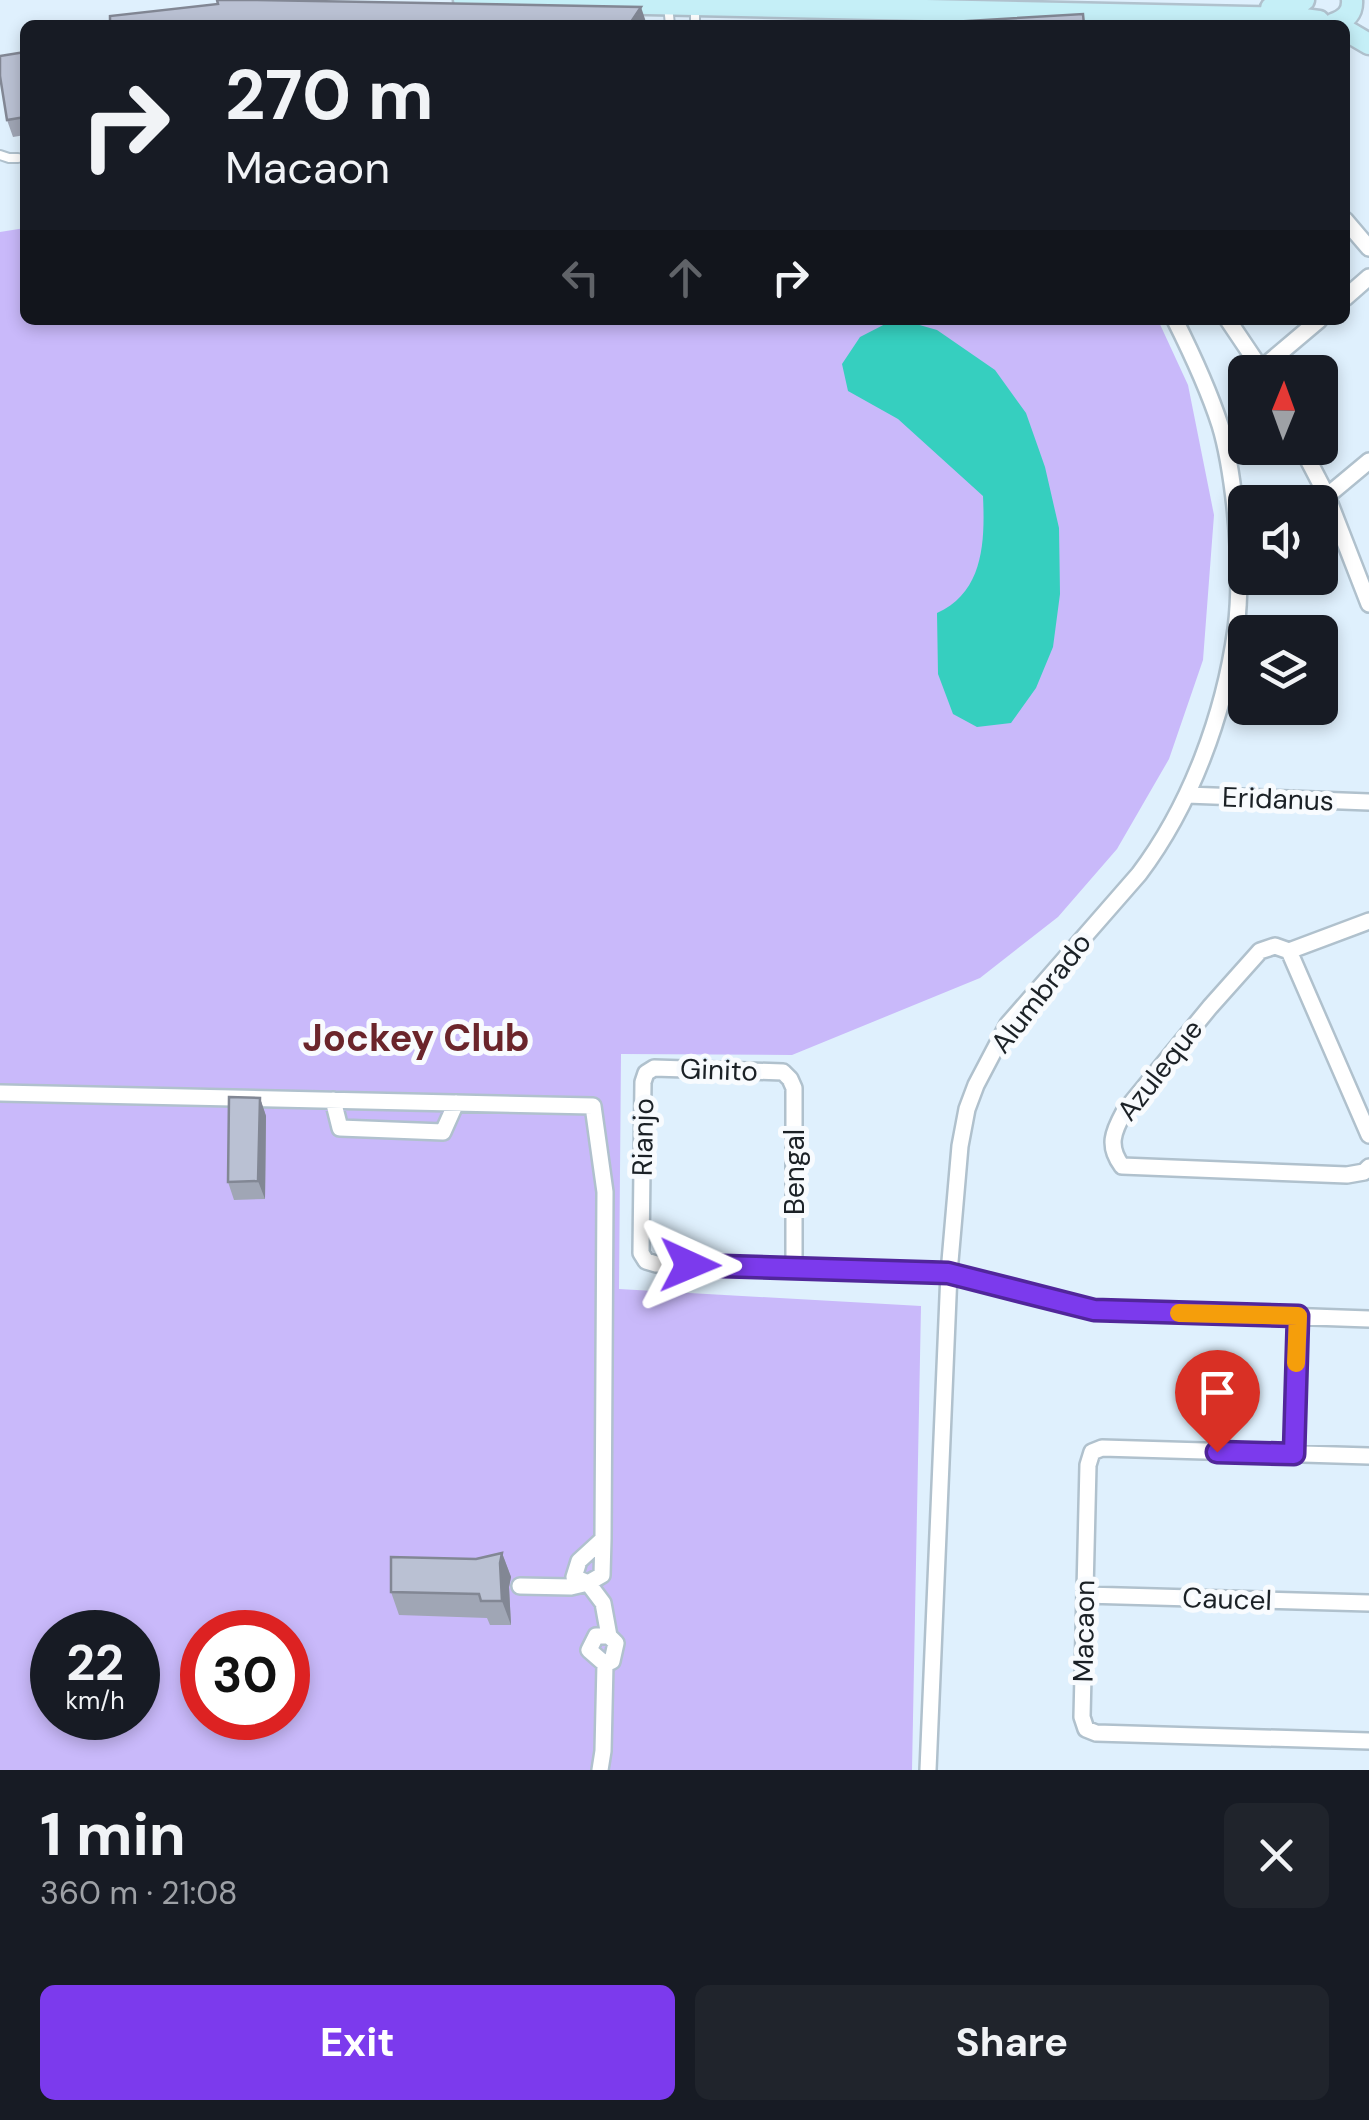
<!DOCTYPE html>
<html lang="en">
<head>
<meta charset="utf-8">
<style>
  body { margin:0; font-family:"DM Sans",sans-serif; background:#20242c; color:#f1f3f6; height:100vh; display:flex; flex-direction:column; font-size:38px; white-space:nowrap }
  * { box-sizing:border-box; margin:0 }
  p { font-size:32px; color:#9ea1a6 }
  .icon { flex:none; width:55px; height:55px; fill:none; stroke:currentColor; stroke-width:2; stroke-linecap:round; stroke-linejoin:round }
  .map { position:relative; height:1770px; overflow:hidden }
  .side { display:flex; flex-direction:column; background:#171b24; flex:1 }
  .side>* { flex:none }
  .guide { position:absolute; left:20px; top:20px; width:1330px; height:305px; border-radius:15px; box-shadow:0 5px 15px #0003; background:#171b24; color:#f1f3f6; overflow:hidden }
  .needle { width:65px; rotate:1deg }
  .tools { position:absolute; left:1228px; top:355px; display:grid; gap:20px }
  .tools a { display:grid; place-items:center; width:110px; height:110px; border-radius:15px; background:#171b24; box-shadow:0 5px 15px #0003; font-size:50px }
  .speed { position:absolute; left:30px; top:1610px; display:flex; gap:20px; font-size:50px; font-weight:700; text-align:center }
  .speed>* { display:grid; place-content:center; width:130px; height:130px; border-radius:50%; background:#171b24; box-shadow:0 5px 15px #0003; line-height:1 }
  .speed small { font-size:25px; font-weight:400 }
  .speed .limit { border:15px solid #d22; background:#fff; color:#111 }
  .pin { position:absolute; display:grid; place-items:center; width:85px; height:85px; color:#fff; margin:-102px -42px; border-radius:50% 50% 50% 0; rotate:-45deg; box-shadow:0 0 10px #0007 }
  .pin .icon { rotate:45deg }
  .me { position:absolute; width:110px; margin:-55px; rotate:91deg; stroke-linejoin:round; filter:drop-shadow(0 0 8px #0008) }
  .turn { display:flex; align-items:center; gap:35px; height:210px; padding:0 40px; font-size:45px }
  .turn .icon { width:130px; height:130px; stroke-width:2.5 }
  .turn b { display:block; font-size:70px; line-height:85px }
  .lanes { display:flex; align-items:center; height:95px; padding:0 40px; background:#0003; justify-content:center; gap:50px; direction:ltr }
  .lanes .off { opacity:.35 }
  .round { display:grid; place-items:center; flex:none; width:105px; height:105px; border-radius:15px; background:#20242c }
  .summary { display:flex; align-items:center; justify-content:space-between; height:170px; padding:0 40px }
  h1 { font-size:60px; font-weight:700; line-height:75px }
  .button { display:flex; gap:20px; margin-top:auto; padding:20px 40px }
  .button a { flex:1; height:115px; border-radius:15px; background:#7c3aed; color:#fff; font-size:40px; font-weight:700; line-height:115px; text-align:center }
  .button a+a { background:#20242c; color:#f1f3f6 }
  .map>svg:first-child { display:block }
  .green { fill:#c9b9fa; fill-rule:evenodd }
  .water { fill:#36cfbf }
  .lines { fill:none; stroke-linecap:round; stroke-linejoin:round }
  .lane-casing { stroke:#b0c1cd; stroke-width:12 }
  .street-casing { stroke:#b0c1cd; stroke-width:20 }
  .secondary-casing { stroke:#b0c1cd; stroke-width:25 }
  .lane { stroke:#fff; stroke-width:8 }
  .street { stroke:#fff; stroke-width:15 }
  .secondary { stroke:#c5eff7; stroke-width:20 }
  .wall { fill:#a0a6b5 }
  .shaded-wall { fill:#828794 }
  .building { fill:#bac1d3; stroke:#828794; stroke-width:2.5 }
  .route-casing { stroke:#51269a; stroke-width:25 }
  .route { stroke:#7c3aed; stroke-width:18 }
  .slow { stroke:#f59e0b; stroke-width:18 }
  .labels { text-anchor:middle; dominant-baseline:central; stroke-width:10; stroke-linejoin:round; paint-order:stroke }
  .street-label { font-size:28px; fill:#1b2126; stroke:#f8fbfe }
  .district-label { font-size:38px; font-weight:bold; fill:#6b252b; stroke:#f8fbfe }
</style>
</head>
<body>
<div class="map">
<svg width="1369" height="1770" viewBox="0 0 1369 1770">
  <rect width="100%" height="100%" fill="#dff0fd"/>
  <path class="green" d="M25 228V320H1158L1188 385 1214 515 1203 660 1169 759 1117 849 1058 917 980 978 792 1055 621 1054 619 1289 921 1306 912 1770H0V232ZM52 1632H138V1718H52ZM202 1632H288V1718H202Z"/>
  <path class="water" d="M893 320H902L937 330 995 370 1026 413 1045 467 1059 528 1060 594 1053 647 1036 688 1011 723 977 727 953 714 938 674 937 613C984 592 985 541 983 496L898 419 848 391 842 364 860 337Z"/>
  <g class="lines">
    <g class="lane-casing">
      <path id="lane" d="M668 5 670 25
        M695 25V5
        M0 155 9 158H18"/>
    </g>
    <g class="street-casing">
      <path id="street" d="M1345 220 1369 248
        M1345 298 1369 277
        M1228 320 1263 372
        M1261 369 1319 320
        M1302 448 1327 496 1369 604
        M1327 496 1369 461
        M1187 795 1369 802
        M1369 921 1289 951 1275 946 1260 951 1210 1007 1124 1112C1113 1132 1107 1146 1122 1166L1347 1175 1364 1172 1369 1167
        M1289 951 1369 1135
        M0 1093 593 1106 605 1192 603 1539 602 1575 588 1583 574 1577 579 1561 603 1539
        M333 1100 340 1128 443 1132 456 1103
        M794 1267V1088L790 1079 783 1072 654 1068 646 1073 643 1082 641 1253 646 1261 656 1264 949 1273 1094 1309 1369 1319
        M1294 1454 1298 1317
        M1369 1456 1102 1448 1092 1452 1088 1465 1082 1717 1086 1729 1096 1733 1369 1741
        M520 1586 571 1587 588 1583 603 1603 609 1636 616 1643 612 1661 605 1664 589 1650 596 1636H609
        M1085 1595 1369 1603
        M600 1770 603 1751 605 1664
        M928 1770 949 1273 960 1146 967 1109 976 1085 1008 1024 1139 874C1191 805 1224 715 1236 629 1241 589 1239 547 1235 507 1232 480 1228 451 1220 425 1208 388 1192 354 1175 320"/>
    </g>
    <g class="secondary-casing">
      <path id="secondary" d="M464 0 1296 18 1319 21
        M1271 8 1295 6 1304 0
        M1333 24C1345 20 1353 13 1352 0
        M1345 30 1369 44"/>
    </g>
    <use href="#lane" class="lane"/>
    <use href="#street" class="street"/>
    <use href="#secondary" class="secondary"/>
  </g>
  <path class="wall" d="M25 52V135L13 137 7 120Z
    M260 1098 266 1116 265 1199 234 1200 228 1182Z
    M502 1553 511 1577 509 1587 511 1625H490L487 1618 399 1615 391 1592 476 1559Z"/>
  <path class="shaded-wall" d="M641 7 647 25H629Z
    M260 1098 266 1116 265 1199 258 1181Z
    M502 1553 511 1577 509 1587 511 1625 502 1601 500 1563Z"/>
  <path class="building" d="M217 0H257L641 7 629 25H110V16L218 4Z
    M1083 14 1084 25H901Z
    M25 52V117L7 120 0 76V56Z
    M229 1097 260 1098 258 1181 228 1182Z
    M502 1553 500 1563 502 1601H481L479 1594 391 1592V1557L476 1559Z"/>
  <g class="lines">
    <g class="route-casing">
      <path id="route" d="M690 1265 948 1273 1094 1310 1298 1316 1294 1454 1217 1452"/>
    </g>
    <use href="#route" class="route"/>
    <path class="slow" d="M1179 1313 1298 1316 1296 1363"/>
  </g>
  <g class="labels">
    <g class="street-label">
      <text transform="translate(1278 799) rotate(2)">Eridanus</text>
      <text transform="translate(1041 993) rotate(-52)">Alumbrado</text>
      <text transform="translate(719 1070) rotate(2)">Ginito</text>
      <text transform="translate(1160 1070) rotate(-52)">Azuleque</text>
      <text transform="translate(643 1137) rotate(-89)">Rianjo</text>
      <text transform="translate(794 1172) rotate(-90)">Bengal</text>
      <text transform="translate(1227 1599) rotate(2)">Caucel</text>
      <text transform="translate(1084 1631) rotate(-89)">Macaon</text>
    </g>
    <g class="district-label">
      <text x="416" y="1038">Jockey Club</text>
    </g>
  </g>
</svg>
<div class="tools">
<a><svg class="needle" viewBox="-14 -14 28 28"><path d="M0-13l5 13h-10z" fill="#e53935"/><path d="M0 13l5-13h-10z" fill="#9ea1a6"/></svg></a>
<a><svg class="icon" aria-label="sound" viewBox="0 0 24 24"><path d="M4 9h4l5-4v14l-5-4H4zM17 9q2 3 0 6"/></svg></a>
<a><svg class="icon" aria-label="layers" viewBox="0 0 24 24"><path d="M12 4l9 5-9 5-9-5zM3 14l9 5 9-5"/></svg></a>
</div>
<div class="speed"><div>22<small>km/h</small></div><div class="limit">30</div></div>
<div class="pin" style="left:1217px;top:1452px;background:#d93025"><svg class="icon" aria-label="arrive" viewBox="0 0 24 24"><path d="M6 21V4h12l-3 4 3 4H6"/></svg></div>
<svg class="me" style="left:690px;top:1265px" viewBox="-20 -20 40 40"><path d="M0-17L14 15 0 8-14 15z" fill="#7c3aed" stroke="#fff" stroke-width="4"/></svg>
<div class="guide">
<div class="turn"><svg class="icon" aria-label="right" viewBox="0 0 24 24"><path d="M7 20v-9h11M14 6l5 5-5 5"/></svg><div><b>270 m</b>Macaon</div></div>
<div class="lanes"><svg class="icon off" aria-label="left" viewBox="0 0 24 24"><path d="M17 20v-9H6M10 6l-5 5 5 5"/></svg><svg class="icon off" aria-label="ahead" viewBox="0 0 24 24"><path d="M12 20V5M6 11l6-6 6 6"/></svg><svg class="icon" aria-label="right" viewBox="0 0 24 24"><path d="M7 20v-9h11M14 6l5 5-5 5"/></svg></div>
</div>
</div>
<section class="side">
<div class="summary"><div><h1>1 min</h1><p>360 m · 21:08</p></div><a class="round"><svg class="icon" aria-label="close" viewBox="0 0 24 24"><path d="M6 6l12 12M18 6L6 18"/></svg></a></div>
<div class="button"><a>Exit</a><a>Share</a></div>
</section>
</body>
</html>
